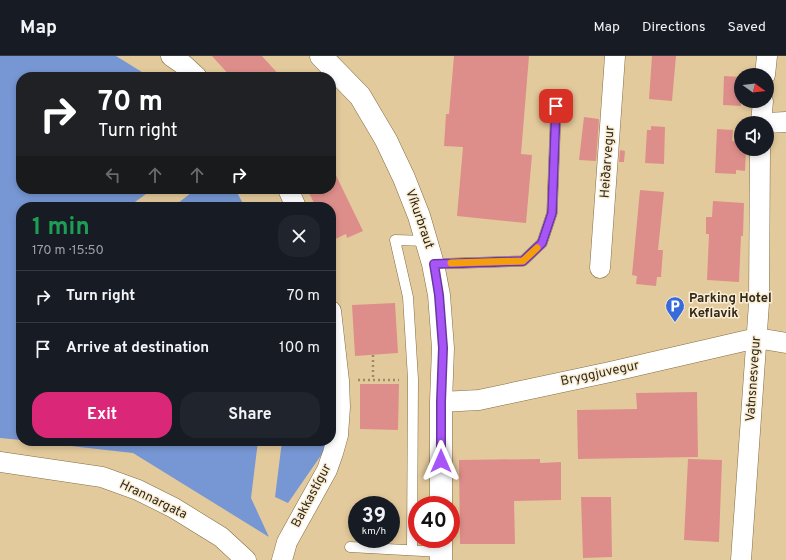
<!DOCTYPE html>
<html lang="en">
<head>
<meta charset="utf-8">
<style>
  body { margin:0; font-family:Overpass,sans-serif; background:#20242c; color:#f1f3f6; height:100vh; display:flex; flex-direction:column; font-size:15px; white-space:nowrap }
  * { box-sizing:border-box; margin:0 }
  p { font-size:13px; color:#9ea1a6 }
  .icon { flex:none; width:22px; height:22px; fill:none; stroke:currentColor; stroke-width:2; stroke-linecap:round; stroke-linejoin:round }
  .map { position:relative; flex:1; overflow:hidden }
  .side { position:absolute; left:16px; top:146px; width:320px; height:244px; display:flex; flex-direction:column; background:#171b24; border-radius:16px; box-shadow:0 2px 6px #0003 }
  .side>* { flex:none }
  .guide { position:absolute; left:16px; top:16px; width:320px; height:122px; border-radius:16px; box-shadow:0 2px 6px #0003; background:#202124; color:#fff; overflow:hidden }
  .needle { width:26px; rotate:105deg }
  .buttons { position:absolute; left:734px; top:12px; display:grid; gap:8px }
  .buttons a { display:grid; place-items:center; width:40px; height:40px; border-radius:50%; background:#171b24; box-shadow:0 2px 6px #0003; font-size:20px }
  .speed { position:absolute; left:348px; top:440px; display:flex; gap:8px; font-size:20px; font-weight:700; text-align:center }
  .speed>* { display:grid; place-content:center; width:52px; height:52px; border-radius:50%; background:#171b24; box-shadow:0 2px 6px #0003; line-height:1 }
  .speed small { font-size:10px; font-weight:400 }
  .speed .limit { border:6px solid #d22; background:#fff; color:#111 }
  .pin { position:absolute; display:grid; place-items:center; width:34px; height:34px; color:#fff; margin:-17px; border-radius:8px; box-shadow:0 2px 6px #0006 }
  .me { position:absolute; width:44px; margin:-22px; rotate:0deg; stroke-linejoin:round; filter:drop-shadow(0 0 3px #0008) }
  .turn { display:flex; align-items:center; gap:14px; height:84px; padding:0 16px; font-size:18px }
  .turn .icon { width:52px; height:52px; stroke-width:2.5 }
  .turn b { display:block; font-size:28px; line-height:34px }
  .lanes { display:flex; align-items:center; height:38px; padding:0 16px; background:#0003; justify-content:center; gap:20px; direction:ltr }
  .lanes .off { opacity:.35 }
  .round { display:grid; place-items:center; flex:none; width:42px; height:42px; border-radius:16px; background:#20242c }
  .summary { display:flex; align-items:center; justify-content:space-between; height:68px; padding:0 16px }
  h1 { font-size:24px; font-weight:700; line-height:30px; color:#1e9e55 }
  .cta { display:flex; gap:8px; margin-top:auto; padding:8px 16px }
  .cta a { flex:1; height:46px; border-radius:16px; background:#db2777; color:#fff; font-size:16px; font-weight:700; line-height:46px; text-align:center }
  .cta a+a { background:#20242c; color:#f1f3f6 }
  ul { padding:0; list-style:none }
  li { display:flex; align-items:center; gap:12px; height:52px; padding:0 16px; border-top:1px solid #363941 }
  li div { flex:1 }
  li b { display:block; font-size:15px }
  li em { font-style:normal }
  header { display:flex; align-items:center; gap:24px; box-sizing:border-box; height:56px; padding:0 20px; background:#171b24; border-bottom:1px solid #363941 }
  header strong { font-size:19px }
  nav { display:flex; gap:22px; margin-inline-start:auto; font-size:14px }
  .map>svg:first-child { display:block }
  .water { fill:#7797d4 }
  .building { fill:#de8e8a }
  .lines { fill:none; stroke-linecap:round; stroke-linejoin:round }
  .lane-casing { stroke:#846d42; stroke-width:11 }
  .street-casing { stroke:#846d42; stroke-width:21 }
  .secondary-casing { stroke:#846d42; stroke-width:23 }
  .path { stroke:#9d8a67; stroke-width:2.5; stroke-dasharray:2 3; stroke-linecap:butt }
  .lane { stroke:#fff; stroke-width:10 }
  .street { stroke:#fff; stroke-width:20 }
  .secondary { stroke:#fff; stroke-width:22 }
  .route-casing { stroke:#6d37a1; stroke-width:10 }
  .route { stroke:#a855f7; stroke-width:7 }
  .slow { stroke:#f59e0b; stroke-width:7 }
  .labels { text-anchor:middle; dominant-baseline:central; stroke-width:3; stroke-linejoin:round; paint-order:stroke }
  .street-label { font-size:13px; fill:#322916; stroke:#f9edd6 }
  .poi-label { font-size:13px; font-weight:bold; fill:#322916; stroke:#f9edd6; text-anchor:start }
</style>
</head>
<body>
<header>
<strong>Map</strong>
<nav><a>Map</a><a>Directions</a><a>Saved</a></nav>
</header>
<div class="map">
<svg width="786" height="504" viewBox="0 0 786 504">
  <rect width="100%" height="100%" fill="#e3ca9c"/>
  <path class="water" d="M0 0H116L150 21H21V133H153L128 151H21V157L17 184 21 185V384L0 382Z
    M196 133H235L245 151H173Z
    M26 385H258L251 442 269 481 133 397Z
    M282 385H328L324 395 288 447 275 441Z"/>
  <path class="building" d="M212 0H262L281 21H231Z
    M454 0H529L521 98 532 99 526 167 457 160 463 91 444 90 446 58H449Z
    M652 0H676L672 45 649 43Z
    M724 20 741 21V50L723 49Z
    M584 61 599 63 596 105 579 104Z
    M651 70 665 71 664 108 645 107 647 74H651Z
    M717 73 733 74 732 85H741V93H746L745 115 736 114V118L715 117Z
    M620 94 625 95 624 106H619Z
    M331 109 363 175 347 182 346 178 331 185V151H316L307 133H331Z
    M640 134 664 136 658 194H663L661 221H657L656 230 636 228 637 220 632 219Z
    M713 145 744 147 743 180H741L739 226 707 224 709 178H706V161H712Z
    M395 247 398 297 355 300 352 249Z
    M360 328H399L398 374 360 373Z
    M697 336 698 401 578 403 577 354 637 353 636 337Z
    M540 403V407L561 406V444L514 445 515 488H460L459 404Z
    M688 403 722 404 719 486 684 484Z
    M581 441H611L612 501 583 502Z"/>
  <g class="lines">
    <g class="lane-casing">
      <path id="lane" d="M433 208 523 205 542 187 552 157 556 50
        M350 491 441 496
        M412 494 413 323 408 241 395 184 427 185"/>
    </g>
    <g class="street-casing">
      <path id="street" d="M171 0 184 9 197 21
        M765 19 767 0
        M761 67 763 45
        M767 67 786 66
        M288 133 296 151
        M600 212 615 0
        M441 346 479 344 610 316 757 282 786 287
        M0 406 102 421 138 434 174 452 221 481 246 504
        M282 504 287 486 327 414 333 397 338 379 340 351 339 325 331 255
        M741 504 759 247 760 93"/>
    </g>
    <g class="secondary-casing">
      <path id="secondary" d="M321 0 360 40 386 84 404 122 419 160 433 208 439 239 443 292 441 346V449
        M441 504V483"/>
    </g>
    <path class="path" d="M373 299V324
      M358 324H399"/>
    <use href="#lane" class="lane"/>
    <use href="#street" class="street"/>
    <use href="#secondary" class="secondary"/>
  </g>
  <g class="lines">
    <g class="route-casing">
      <path id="route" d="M441 405V346L443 292 439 239 434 208 523 205 542 187 552 157 556 50"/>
    </g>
    <use href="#route" class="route"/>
    <path class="slow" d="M451 207 523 205 537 192"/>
  </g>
  <defs>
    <g id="parking-pin" transform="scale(1)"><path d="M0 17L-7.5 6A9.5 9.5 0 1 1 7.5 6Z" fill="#376bdb" stroke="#f9edd6"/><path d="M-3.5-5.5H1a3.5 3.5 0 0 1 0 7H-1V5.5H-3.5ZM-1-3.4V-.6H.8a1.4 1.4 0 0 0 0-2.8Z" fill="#fff"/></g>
  </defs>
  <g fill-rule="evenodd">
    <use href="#parking-pin" x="675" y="250"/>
  </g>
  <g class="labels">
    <g class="street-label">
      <text transform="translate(608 106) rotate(-86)">Heiðarvegur</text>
      <text transform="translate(419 163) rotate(71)">Víkurbraut</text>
      <text transform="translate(600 318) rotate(-12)">Bryggjuvegur</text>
      <text transform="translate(754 323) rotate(-86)">Vatnsnesvegur</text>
      <text transform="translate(312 440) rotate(-62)">Bakkastígur</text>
      <text transform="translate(153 444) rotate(26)">Hrannargata</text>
    </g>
    <g class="poi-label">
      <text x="689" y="243">Parking Hotel<tspan x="689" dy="15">Keflavik</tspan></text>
    </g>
  </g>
</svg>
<div class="buttons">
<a><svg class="needle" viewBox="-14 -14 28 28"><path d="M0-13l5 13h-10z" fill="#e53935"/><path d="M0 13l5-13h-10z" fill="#9ea1a6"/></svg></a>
<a><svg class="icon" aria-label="sound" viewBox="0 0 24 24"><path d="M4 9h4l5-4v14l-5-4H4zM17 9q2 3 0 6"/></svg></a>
</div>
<div class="speed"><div>39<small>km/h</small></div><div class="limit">40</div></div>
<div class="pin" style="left:556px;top:50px;background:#d93025"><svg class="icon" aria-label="arrive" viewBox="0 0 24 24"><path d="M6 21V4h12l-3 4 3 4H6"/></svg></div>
<svg class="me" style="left:441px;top:405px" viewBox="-20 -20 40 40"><path d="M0-17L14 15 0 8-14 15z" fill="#a855f7" stroke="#fff" stroke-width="4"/></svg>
<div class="guide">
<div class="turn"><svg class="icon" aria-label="right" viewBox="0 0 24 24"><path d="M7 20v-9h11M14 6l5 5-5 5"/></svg><div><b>70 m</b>Turn right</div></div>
<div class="lanes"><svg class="icon off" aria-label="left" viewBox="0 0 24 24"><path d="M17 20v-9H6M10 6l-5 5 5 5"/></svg><svg class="icon off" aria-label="ahead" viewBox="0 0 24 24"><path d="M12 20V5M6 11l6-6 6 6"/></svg><svg class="icon off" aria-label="ahead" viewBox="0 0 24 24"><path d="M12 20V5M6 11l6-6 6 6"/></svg><svg class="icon" aria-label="right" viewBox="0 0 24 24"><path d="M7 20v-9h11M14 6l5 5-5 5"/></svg></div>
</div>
<section class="side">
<div class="summary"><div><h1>1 min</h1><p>170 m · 15:50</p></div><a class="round"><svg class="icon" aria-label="close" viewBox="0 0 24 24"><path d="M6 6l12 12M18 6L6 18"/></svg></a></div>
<ul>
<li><svg class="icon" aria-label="right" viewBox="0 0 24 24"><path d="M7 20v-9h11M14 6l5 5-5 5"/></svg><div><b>Turn right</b></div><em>70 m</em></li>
<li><svg class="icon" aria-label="arrive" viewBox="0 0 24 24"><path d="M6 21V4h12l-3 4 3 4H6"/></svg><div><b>Arrive at destination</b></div><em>100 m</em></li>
</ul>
<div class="cta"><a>Exit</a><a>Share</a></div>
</section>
</div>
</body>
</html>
